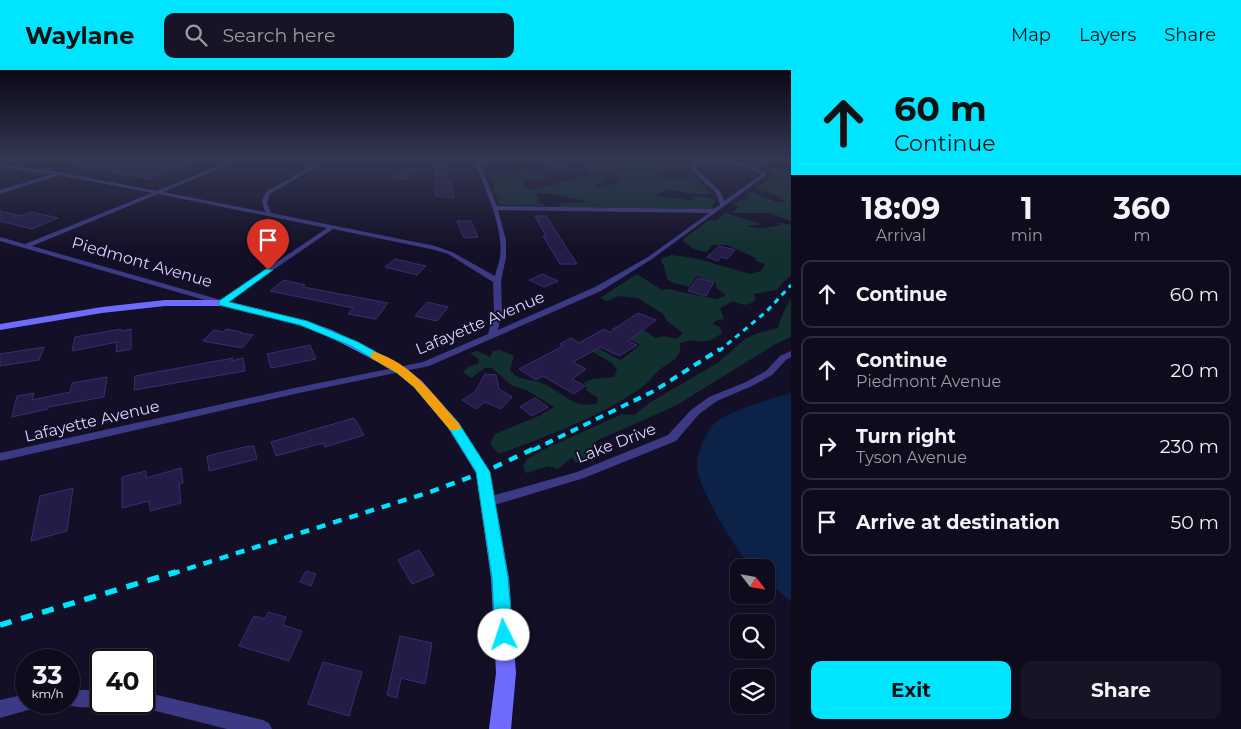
<!DOCTYPE html>
<html lang="en">
<head>
<meta charset="utf-8">
<style>
  body { margin:0; font-family:Montserrat,sans-serif; background:#171425; color:#f1f3f6; height:100vh; display:flex; flex-direction:column; font-size:19px; white-space:nowrap }
  * { box-sizing:border-box; margin:0 }
  p { font-size:16px; color:#9b9ba3 }
  .icon { flex:none; width:28px; height:28px; fill:none; stroke:currentColor; stroke-width:2; stroke-linecap:round; stroke-linejoin:round }
  .map { position:relative; flex:1; overflow:hidden }
  .details { display:flex; flex-direction:column; background:#0e0b1c; width:450px }
  .details>* { flex:none }
  .top-card { background:#00e5ff; color:#111; overflow:hidden }
  .needle { width:32px; rotate:121deg }
  .tools { position:absolute; left:730px; top:489px; display:grid; gap:10px }
  .tools a { display:grid; place-items:center; width:45px; height:45px; border-radius:10px; background:#0e0b1c; box-shadow:0 1px 4px #0004,0 0 0 1px #2e2b3b; font-size:25px }
  .speed { position:absolute; left:15px; top:579px; display:flex; gap:10px; font-size:25px; font-weight:700; text-align:center }
  .speed>* { display:grid; place-content:center; width:65px; height:65px; border-radius:50%; background:#0e0b1c; box-shadow:0 1px 4px #0004,0 0 0 1px #2e2b3b; line-height:1 }
  .speed small { font-size:12px; font-weight:400 }
  .speed .limit { border:2px solid #111; border-radius:8px; background:#fff; color:#111 }
  .pin { position:absolute; display:grid; place-items:center; width:42px; height:42px; color:#fff; margin:-51px -21px; border-radius:50% 50% 50% 0; rotate:-45deg; box-shadow:0 0 5px #0007 }
  .pin .icon { rotate:45deg }
  .me { position:absolute; width:55px; margin:-28px; rotate:356deg; stroke-linejoin:round; filter:drop-shadow(0 0 4px #0008) }
  .turn { display:flex; align-items:center; gap:18px; height:105px; padding:0 20px; font-size:22px }
  .turn .icon { width:65px; height:65px; stroke-width:2.5 }
  .turn b { display:block; font-size:35px; line-height:42px }
  .eta { display:flex; justify-content:space-evenly; align-items:center; height:85px; text-align:center }
  .eta b { font-size:30px; font-weight:700; line-height:35px }
  .cta { display:flex; gap:10px; margin-top:auto; padding:10px 20px }
  .cta a { flex:1; height:58px; border-radius:10px; background:#00e5ff; color:#111; font-size:20px; font-weight:700; line-height:58px; text-align:center }
  .cta a+a { background:#171425; color:#f1f3f6 }
  ul { padding:0; list-style:none }
  li { display:flex; align-items:center; gap:15px; height:68px; margin:0 10px 8px; padding:0 10px; border:2px solid #2e2b3b; border-radius:10px }
  li div { flex:1 }
  li b { display:block; font-size:19px }
  li em { font-style:normal }
  header { display:flex; align-items:center; gap:30px; box-sizing:border-box; height:70px; padding:0 25px; background:#00e5ff; color:#111 }
  header strong { font-size:24px }
  nav { display:flex; gap:28px; margin-inline-start:auto; font-size:18px }
  .search { width:350px; height:45px; background:#171425; display:flex; align-items:center; gap:12px; box-sizing:border-box; padding:0 18px; border-radius:10px; color:#9b9ba3; font-size:19px }
  main { display:flex; flex:1; min-height:0 }
  .map>svg:first-child { display:block }
  .green { fill:#12302f }
  .water { fill:#0c2248 }
  .building { fill:#241b47; stroke:#3b2d73 }
  .lines { fill:none; stroke-linecap:round; stroke-linejoin:round }
  .street { fill:#3d3a85; fill-rule:evenodd }
  .secondary { fill:#6f6bff; fill-rule:evenodd }
  .rail-far3 { stroke:#00e5ff; stroke-width:3; stroke-dasharray:5.5 5; stroke-linecap:butt }
  .rail-far2 { stroke:#00e5ff; stroke-width:4; stroke-dasharray:8 6; stroke-linecap:butt }
  .rail-far1 { stroke:#00e5ff; stroke-width:4.5; stroke-dasharray:9 8; stroke-linecap:butt }
  .rail { stroke:#00e5ff; stroke-width:5.5; stroke-dasharray:12 10; stroke-linecap:butt }
  .route { fill:#00e5ff; stroke:#0095a6 }
  .slow { fill:#f59e0b }
  .labels { text-anchor:middle; dominant-baseline:central; stroke-width:4; stroke-linejoin:round; paint-order:stroke }
  .street-label { font-size:16px; fill:#d9d4ff; stroke:#130f26 }
</style>
</head>
<body>
<header>
<strong>Waylane</strong>
<div class="search"><svg class="icon" aria-label="search" viewBox="0 0 24 24"><circle cx="10" cy="10" r="6"/><path d="M15 15l6 6"/></svg>Search here</div>
<nav><a>Map</a><a>Layers</a><a>Share</a></nav>
</header>
<main>
<div class="map">
<svg width="791" height="659" viewBox="0 0 791 659">
  <rect width="100%" height="100%" fill="#130f26"/>
  <path class="green" d="M483 89H560L513 95 484 94Z
    M561 89H746L749 92 770 96C752 99 735 91 718 90 706 89 694 93 682 93L686 94V98L689 101C678 104 667 101 657 104L658 107C670 110 682 107 696 108L711 124H694L666 119 664 122 658 123V126L695 131 692 128C700 125 707 127 715 130L712 139 564 137 558 136 560 133 588 132 549 123 536 124 539 132 546 136 499 135 496 128 500 127 494 124 493 115 497 111 489 108 494 103 506 105 524 101 539 103 552 110H523L522 115 525 118 531 119C557 117 579 102 603 107L605 112 592 116C600 119 616 116 621 108L615 104C605 104 597 106 588 101V97Z
    M778 98 791 101V151L770 143H732L739 137 733 133 747 129 748 124 752 122 776 132H786L776 125 754 118 772 107V104L766 99Z
    M725 143 759 153 760 155 747 156C758 160 769 157 781 155L775 152 791 155V205L776 220 754 224 756 230C748 236 743 236 734 231L720 238 724 249 715 251 713 254 720 257 722 263C703 279 699 266 680 273 682 290 669 292 658 301 652 306 649 313 642 317 603 346 545 367 499 384L490 374 495 364 541 345 554 337 528 321 511 315 492 298H485L471 308 463 302 468 297 479 293 478 289 470 283 477 281 490 287 493 281 500 280 514 286 510 300C519 311 529 309 542 313 555 318 567 331 580 334 585 335 591 335 596 334L598 328 587 321 584 312 593 309 614 307 617 300 612 293 591 281 593 275 614 287 621 290 640 275 611 259C626 249 642 258 655 268L664 266 677 269 683 263 667 251 663 244 638 228 619 226 607 231 600 228 637 204 662 220 671 219 680 222 717 229 726 225 716 218V212L697 206 689 217 671 212 667 209 664 196 661 192 662 188 671 185 695 188 750 204 761 201 765 194 756 191V188L727 175H712L707 182C696 182 690 177 682 170L709 150H717Z
    M791 228V267L779 272 675 336 596 371 589 387 576 393 572 387 558 399 549 396 526 403 523 396 527 389 545 379 622 344 634 345 649 333 719 292 745 269 758 263 778 258C780 249 786 237 791 228Z"/>
  <path class="water" d="M791 323V532L766 510V498L752 497C737 483 699 419 697 398 696 384 706 361 716 352 732 340 771 329 791 323Z"/>
  <path class="building" d="M75 89H200V90L150 109 74 95Z
    M543 91H562L571 101H551Z
    M435 97H446L448 110H450L454 128 436 126Z
    M405 98 419 100 407 110 394 108Z
    M0 141 22 146 31 142 58 148 32 159 0 151Z
    M535 146H546L577 194H560L543 166H546Z
    M457 151H471L478 167 464 168Z
    M276 169 290 171 277 182 262 180Z
    M719 176 735 180 727 189 721 187 718 191 707 187Z
    M395 189 426 196 417 205 385 197Z
    M543 204 558 211 544 217 529 210Z
    M698 208 714 212 706 226 688 221Z
    M284 210 305 215 303 217 388 233 376 249 348 244 353 238 270 221Z
    M427 232 448 237 437 251 415 246Z
    M638 243 656 250 628 271 637 275 619 286 601 277 573 292 586 299 572 309 585 316 574 324 543 306 536 310 519 299 563 276 560 274 571 268 579 273 604 259 610 262Z
    M121 259V261L131 259V279L116 282 117 272 72 281 75 267Z
    M226 259 241 262 240 263 253 265 242 278 203 271 214 260 223 262Z
    M310 275 316 289 271 298 267 284Z
    M44 277 39 290 0 296V284Z
    M233 288 231 291 243 288 245 301 134 320 135 306Z
    M485 304 496 305 499 319 512 327 501 339 485 332 476 339 462 330 475 322Z
    M107 307 104 327 48 337V339L12 347 17 326 34 323 32 330 70 322 72 313Z
    M535 328 548 337 532 346 520 337Z
    M354 348 364 365 325 377 323 373 276 386 271 372Z
    M249 376H254L257 389 209 401 207 386Z
    M181 398 183 413 179 414 181 433 150 441 149 431 122 438V407L146 401V408Z
    M73 418 67 461 31 471 40 426Z
    M419 480 434 505 412 514 398 490Z
    M306 501 316 504 311 516 300 512Z
    M268 542 286 547 283 555 302 561 289 591 239 576 254 546 265 549Z
    M400 566 432 573 425 614 401 608 397 628 387 625Z
    M323 592 362 602 349 646 308 634Z"/>
  <g class="lines">
    <path class="street" d="M236 89H242L163 122 265 142 262 130 266 122 324 89H329L270 124 267 133 271 143 435 176 452 182 495 206C496 200 499 194 500 187 504 156 484 118 474 89H478L497 136 713 139 720 135 716 123 692 101 690 93C714 88 743 90 765 102V106L652 189 601 221 429 296 299 323 0 391V383L299 317 423 292 488 264 494 243 493 212 448 184 431 179 333 159 222 235 0 171V167L25 174 152 123 59 105 0 124V120L53 104 0 97V95L58 102 157 121ZM708 93C726 93 744 95 761 104V105L724 131 720 121 696 99 695 95ZM158 124 327 158 221 230 32 176ZM498 140 709 143 648 187 595 217 498 260 502 243 501 211 506 187V170Z
      M791 281V287L786 290 772 305 752 316 717 331 699 344 676 371 584 408 488 437 484 435 482 432 484 429 488 427 577 402 668 365 691 340 709 327 746 312 766 301 780 286Z
      M69 620H101V632H108C99 639 71 639 62 632H69Z
      M144 622 263 650 269 653 272 659H227L144 638 138 636 137 632H144Z
      M26 624V632H37L35 638 0 648V630Z"/>
    <path class="secondary" d="M165 230H222L307 251 332 260 405 298 422 311 458 352 490 402 509 508 516 603 511 659H489L496 603 491 508 476 403 448 358 414 317 397 302 324 264 299 255 222 236H165L102 243 0 260V254L102 237Z"/>
    <path class="rail-far3" d="M719 281 767 241 791 215"/>
    <path class="rail-far2" d="M533 380 654 321 720 279"/>
    <path class="rail-far1" d="M171 504 430 422 484 402 535 378"/>
    <path class="rail" d="M0 555 176 502"/>
  </g>
  <linearGradient id="sky" x2="0" y2="1"><stop stop-color="#0a0815"/><stop offset="0.49" stop-color="#333752"/><stop offset="1" stop-color="#333752" stop-opacity="0"/></linearGradient>
  <rect width="791" height="181" fill="url(#sky)"/>
  <path class="route" d="M266 199 273 200 229 232 307 251 358 272 405 298 421 312 458 352 490 402 508 508 513 565 510 572 504 574 498 572 495 565 492 508 476 402 449 358 414 317 397 303 351 276 300 255 219 235V231Z"/>
  <path class="slow" d="M374 282C411 292 436 328 459 354L461 357 459 360H450L414 317 397 303 371 288V283Z"/>
  <g class="labels">
    <g class="street-label">
      <text transform="translate(142 192) rotate(16)">Piedmont Avenue</text>
      <text transform="translate(480 253) rotate(-23)">Lafayette Avenue</text>
      <text transform="translate(92 351) rotate(-13)">Lafayette Avenue</text>
      <text transform="translate(616 373) rotate(-21)">Lake Drive</text>
    </g>
  </g>
</svg>
<div class="tools">
<a><svg class="needle" viewBox="-14 -14 28 28"><path d="M0-13l5 13h-10z" fill="#e53935"/><path d="M0 13l5-13h-10z" fill="#9b9ba3"/></svg></a>
<a><svg class="icon" aria-label="search" viewBox="0 0 24 24"><circle cx="10" cy="10" r="6"/><path d="M15 15l6 6"/></svg></a>
<a><svg class="icon" aria-label="layers" viewBox="0 0 24 24"><path d="M12 4l9 5-9 5-9-5zM3 14l9 5 9-5"/></svg></a>
</div>
<div class="speed"><div>33<small>km/h</small></div><div class="limit">40</div></div>
<div class="pin" style="left:268px;top:200px;background:#d93025"><svg class="icon" aria-label="arrive" viewBox="0 0 24 24"><path d="M6 21V4h12l-3 4 3 4H6"/></svg></div>
<svg class="me" style="left:504px;top:565px" viewBox="-20 -20 40 40"><circle r="19" fill="#fff"/><path d="M0-13L10 11 0 6-10 11z" fill="#00e5ff"/></svg>
</div>
<section class="details">
<div class="top-card">
<div class="turn"><svg class="icon" aria-label="ahead" viewBox="0 0 24 24"><path d="M12 20V5M6 11l6-6 6 6"/></svg><div><b>60 m</b>Continue</div></div>
</div>
<div class="eta">
<div><b>18:09</b><p>Arrival</p></div>
<div><b>1</b><p>min</p></div>
<div><b>360</b><p>m</p></div>
</div>
<ul>
<li><svg class="icon" aria-label="ahead" viewBox="0 0 24 24"><path d="M12 20V5M6 11l6-6 6 6"/></svg><div><b>Continue</b></div><em>60 m</em></li>
<li><svg class="icon" aria-label="ahead" viewBox="0 0 24 24"><path d="M12 20V5M6 11l6-6 6 6"/></svg><div><b>Continue</b><p>Piedmont Avenue</p></div><em>20 m</em></li>
<li><svg class="icon" aria-label="right" viewBox="0 0 24 24"><path d="M7 20v-9h11M14 6l5 5-5 5"/></svg><div><b>Turn right</b><p>Tyson Avenue</p></div><em>230 m</em></li>
<li><svg class="icon" aria-label="arrive" viewBox="0 0 24 24"><path d="M6 21V4h12l-3 4 3 4H6"/></svg><div><b>Arrive at destination</b></div><em>50 m</em></li>
</ul>
<div class="cta"><a>Exit</a><a>Share</a></div>
</section>
</main>
</body>
</html>
